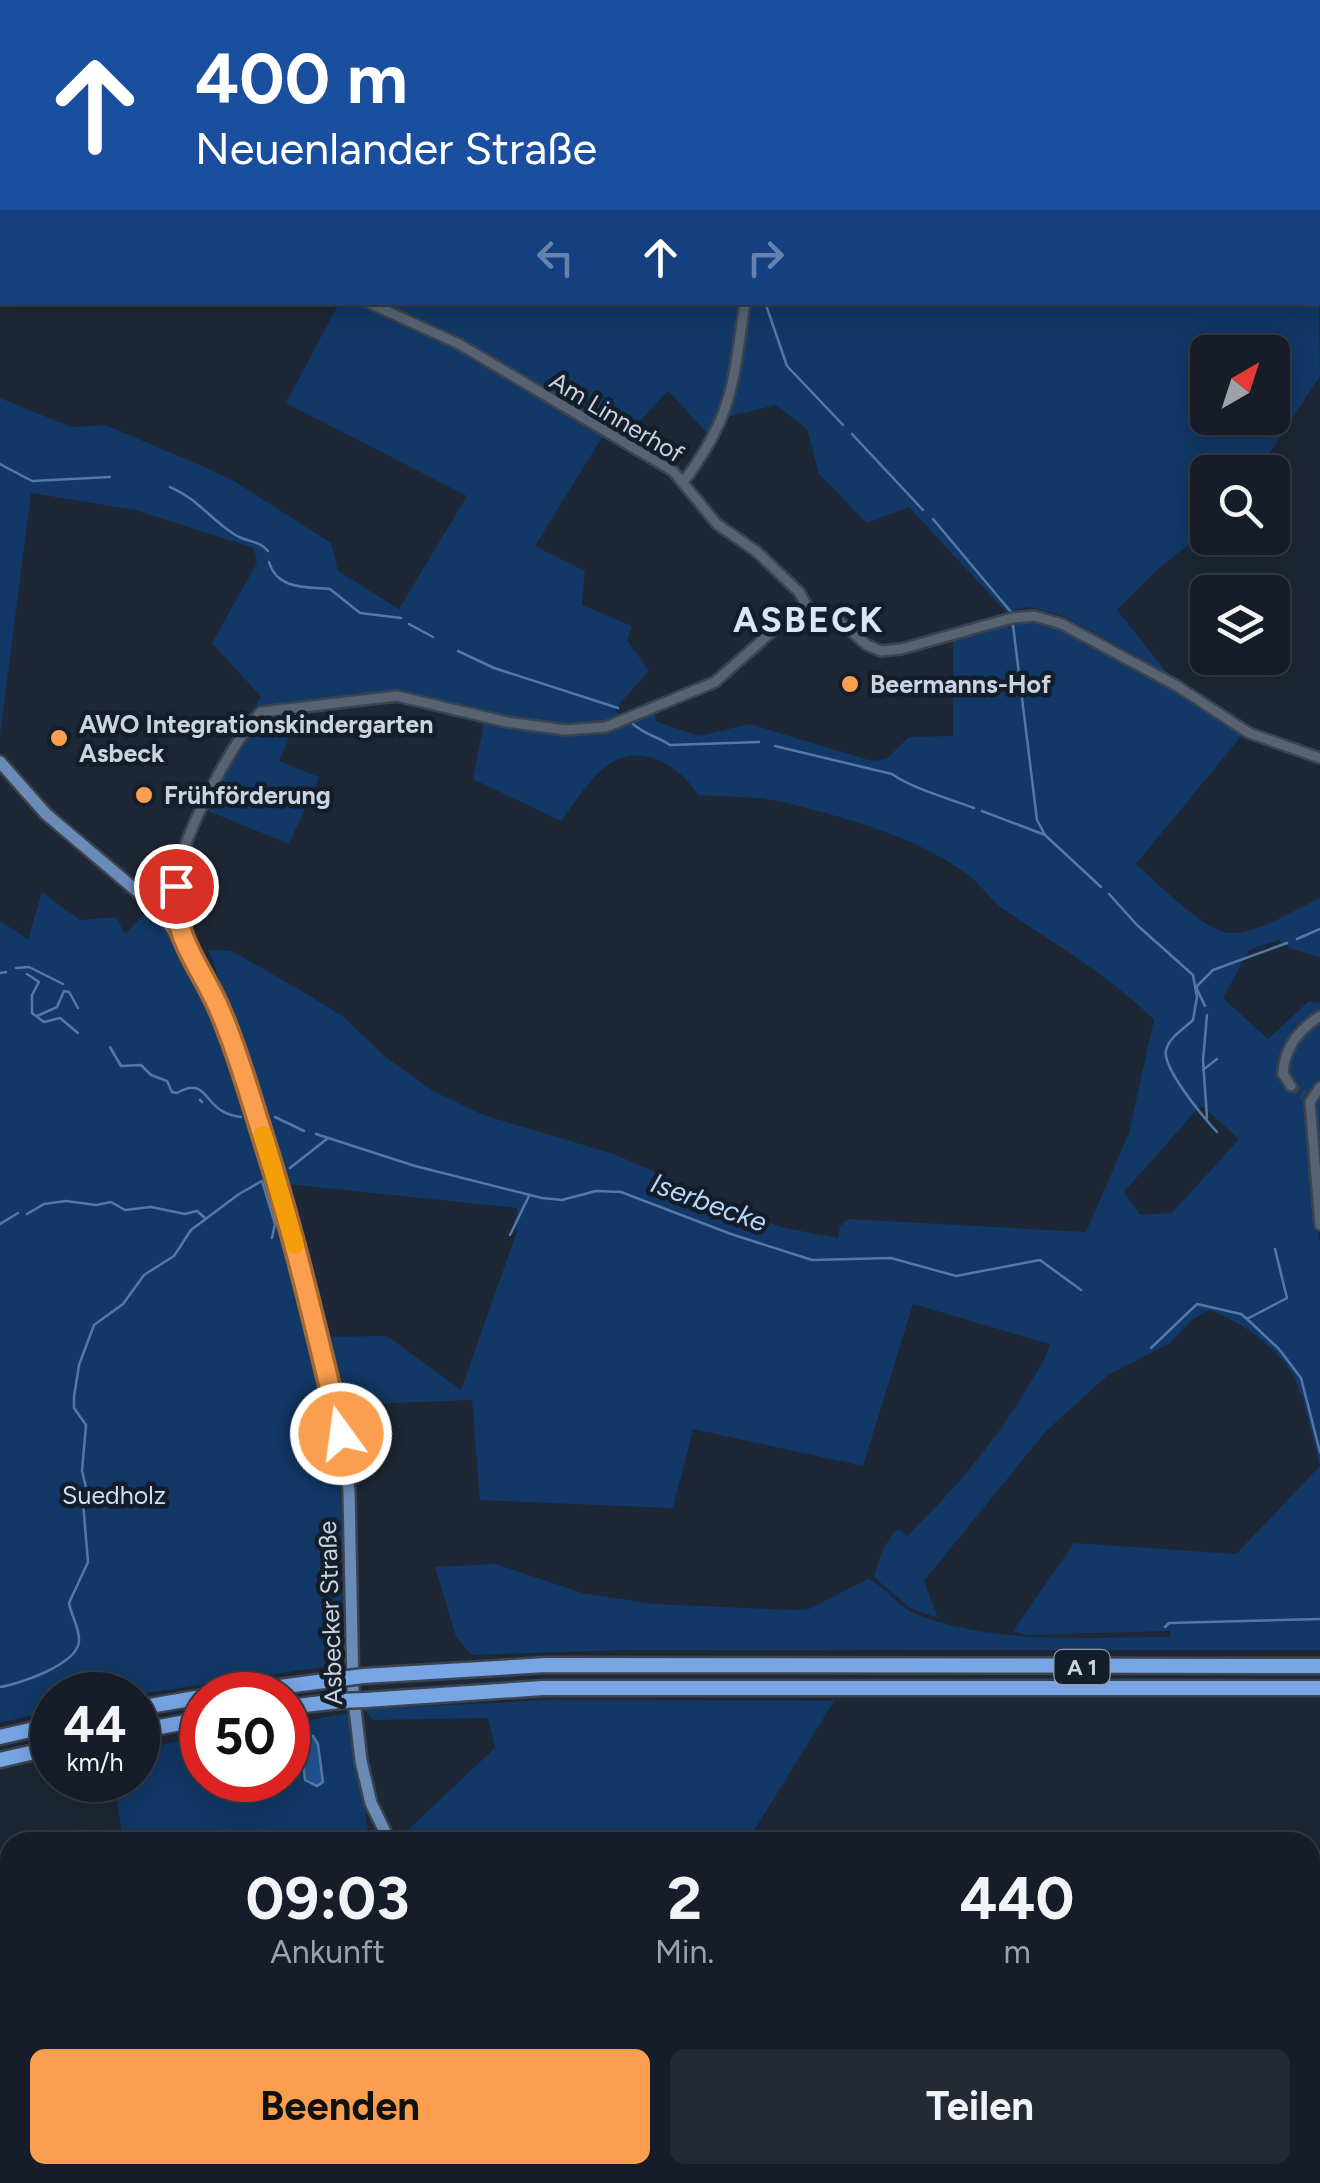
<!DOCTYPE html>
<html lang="de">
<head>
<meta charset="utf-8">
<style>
  body { margin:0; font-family:Figtree,sans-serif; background:#232a34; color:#f1f3f6; height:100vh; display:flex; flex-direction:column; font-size:38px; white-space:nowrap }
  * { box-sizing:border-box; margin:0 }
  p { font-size:32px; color:#9ea2a8 }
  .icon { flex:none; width:55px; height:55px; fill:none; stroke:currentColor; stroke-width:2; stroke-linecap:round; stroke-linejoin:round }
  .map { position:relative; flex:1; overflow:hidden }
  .panel { position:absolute; left:0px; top:1832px; width:1320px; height:352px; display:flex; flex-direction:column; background:#161d28; border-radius:30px 30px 0 0; box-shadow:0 5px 25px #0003,0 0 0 2px #353b45 }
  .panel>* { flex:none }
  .banner { position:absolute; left:0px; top:0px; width:1320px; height:305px; box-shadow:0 5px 25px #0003,0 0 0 2px #353b45; background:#1a4fa0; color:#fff; overflow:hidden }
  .needle { width:65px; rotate:39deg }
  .tools { position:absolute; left:1190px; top:335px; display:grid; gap:20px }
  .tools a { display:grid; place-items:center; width:100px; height:100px; border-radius:15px; background:#161d28; box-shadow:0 5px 25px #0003,0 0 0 2px #353b45; font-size:50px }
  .speed { position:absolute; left:30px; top:1672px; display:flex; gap:20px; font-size:50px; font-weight:700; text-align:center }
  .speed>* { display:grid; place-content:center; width:130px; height:130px; border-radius:50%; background:#161d28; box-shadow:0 5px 25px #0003,0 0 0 2px #353b45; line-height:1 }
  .speed small { font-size:25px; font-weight:400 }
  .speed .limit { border:15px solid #d22; background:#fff; color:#111 }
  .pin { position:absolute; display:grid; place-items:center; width:85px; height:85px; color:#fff; margin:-42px; border:5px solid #fff; border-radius:50%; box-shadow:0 2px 10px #0007 }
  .me { position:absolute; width:110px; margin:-55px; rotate:346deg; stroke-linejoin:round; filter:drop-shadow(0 0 8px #0008) }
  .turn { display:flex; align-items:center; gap:35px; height:210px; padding:0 30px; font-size:45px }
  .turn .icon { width:130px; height:130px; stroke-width:2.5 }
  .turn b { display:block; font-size:70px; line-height:85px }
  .lanes { display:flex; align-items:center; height:95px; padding:0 30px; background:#0003; justify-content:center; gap:50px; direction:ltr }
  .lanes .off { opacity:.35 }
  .eta { display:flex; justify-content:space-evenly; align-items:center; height:170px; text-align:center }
  .eta b { font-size:60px; font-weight:700; line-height:70px }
  .primary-button { display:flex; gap:20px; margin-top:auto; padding:20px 30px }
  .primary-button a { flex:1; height:115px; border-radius:15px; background:#fa9f4f; color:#111; font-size:40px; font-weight:700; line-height:115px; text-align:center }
  .primary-button a+a { background:#232a34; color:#f1f3f6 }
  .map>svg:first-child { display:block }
  .green { fill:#123867; fill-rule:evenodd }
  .water { fill:#205292; stroke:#5479a8; stroke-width:2.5 }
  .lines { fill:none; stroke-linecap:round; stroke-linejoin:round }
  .stream { stroke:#5479a8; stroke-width:2.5 }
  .minor-tunnel { stroke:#38414e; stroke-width:9; stroke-dasharray:9 4.5; stroke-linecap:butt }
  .minor-casing { stroke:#3b434e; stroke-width:14 }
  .major-casing { stroke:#3b434e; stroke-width:16 }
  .highway-casing { stroke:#3b434e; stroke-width:19 }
  .minor { stroke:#576372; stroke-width:9 }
  .major { stroke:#6b8bb7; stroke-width:11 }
  .highway { stroke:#78a6e5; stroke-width:14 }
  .highway-bridge-casing { stroke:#3b434e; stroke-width:19; stroke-linecap:butt }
  .highway-bridge { stroke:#78a6e5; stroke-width:14 }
  .route-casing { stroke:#a26733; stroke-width:25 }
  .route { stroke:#fa9f4f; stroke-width:18 }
  .slow { stroke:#f59e0b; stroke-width:18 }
  .poi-dot { fill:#fa9f4f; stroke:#141e2b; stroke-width:4 }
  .labels { text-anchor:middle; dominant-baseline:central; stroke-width:9; stroke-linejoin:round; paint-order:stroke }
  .shield { fill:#141e2b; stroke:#969da7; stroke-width:2.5 }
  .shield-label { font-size:22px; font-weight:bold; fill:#cdd3dc }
  .street-label { font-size:25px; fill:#cdd3dc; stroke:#141e2b }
  .poi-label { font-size:25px; font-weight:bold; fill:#cdd3dc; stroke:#141e2b; text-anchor:start }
  .park-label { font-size:25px; fill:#cfddf0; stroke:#141e2b }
  .water-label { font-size:28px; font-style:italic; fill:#bbd6fb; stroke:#141e2b }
  .district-label { font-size:35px; font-weight:bold; letter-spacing:2.5px; fill:#d8e5f7; stroke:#141e2b }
</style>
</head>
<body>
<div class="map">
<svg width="1320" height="2183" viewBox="0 0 1320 2183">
  <rect width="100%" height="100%" fill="#1e2735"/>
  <path class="green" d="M0 0H539L543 2H2V50Z
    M627 0H893L896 2H627Z
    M970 0H1320V149L1318 152V2Z
    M1318 207 1320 376 1257 472H1208L1207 530 1157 570 1117 610 1167 673 1064 616 1029 607 1006 612 909 507 867 523 819 474 807 429 776 405 726 417 747 303 1318 302ZM1208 352H1272V418H1208Z
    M339 303H361L458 348 604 434 535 546 585 571 582 605 632 626 627 640 649 671 614 710 620 715C546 749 454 695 377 693L255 706 261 697 212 643 257 563 254 548 135 510 31 493 0 735V398L71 427 105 425 202 466 234 481 331 543 338 571 399 609 467 496 286 403Z
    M372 303H744L735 366 711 437 668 391 624 438Z
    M1028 619 1060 628 1163 681 1243 734 1136 864C1156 881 1206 934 1232 933 1261 932 1294 910 1320 898V957L1292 949 1279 940 1249 950 1223 998 1268 1039 1309 1001 1320 1003V1209L1317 1132H1310L1313 1196 1320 1242V1465C1312 1437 1307 1406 1295 1379 1281 1349 1239 1320 1209 1310L1192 1320 1170 1343 1108 1375 1046 1431 924 1581 938 1618 910 1608 874 1577C879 1559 884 1542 898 1529L907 1536C954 1491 995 1442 1029 1385 1037 1372 1046 1359 1050 1344L913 1304 863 1466 693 1429 673 1508 480 1500 472 1400 343 1405 325 1337 387 1336 461 1390 516 1234 517 1208 287 1184 209 950 232 951 302 991 345 1018 383 1055 433 1091 483 1115 614 1154 780 1227 838 1238 840 1226 849 1219 1086 1232 1129 1133 1154 1020C1109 975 1058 946 1006 911 990 901 982 885 967 874 913 835 846 818 783 802 756 796 725 797 698 795 689 780 679 771 664 763 612 737 588 785 561 821L473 779 484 722 562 736 602 731 654 714 657 722 699 736 750 724 872 761 886 759 909 737 953 736V638L984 627ZM1201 1105 1239 1139 1172 1213 1140 1215 1124 1192Z
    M301 709 279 761 319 777 289 844 208 811 245 734 262 717Z
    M42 892 80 920 116 917 125 934 151 908 204 985 222 1030 272 1186 328 1409 340 1476 344 1657 328 1666 132 1695H52V1710L0 1723V921L28 939Z
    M1320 1466V1650H623L472 1655 456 1637 435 1567 495 1564 582 1593 654 1604 796 1610 809 1609 868 1579C887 1587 898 1608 918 1615 997 1645 1087 1637 1170 1637V1631L1025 1635 1013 1631 1074 1543 1236 1554Z
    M550 1700 834 1701 747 1842H670L662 1837 649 1842H399L397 1840 495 1748 488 1718 373 1720 364 1709Z
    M349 1713 370 1842H123L114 1780H138V1749L202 1738V1780H288V1724Z
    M346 2175H450L461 2183H340Z
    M492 2175H942L890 2183H478Z"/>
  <path class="water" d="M313 1736 318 1744 323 1782 317 1786 305 1780 301 1741 304 1737Z"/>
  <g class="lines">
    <path class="stream" d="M392 0 410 2
      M465 0 469 2
      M360 2 373 0
      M630 2 631 0
      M1046 2 1048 0
      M765 302 787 366 843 425
      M852 434 923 510
      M0 464 32 481 110 477
      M170 487C198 499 210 519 234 534 245 542 259 540 268 551
      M933 519 1011 612
      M269 562C277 590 307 587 330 589L360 613 401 618
      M409 624 433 637
      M1013 625 1037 820 1045 835
      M458 651 494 668 618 708
      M633 724C647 736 657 736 670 745L759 742
      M775 746 892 774C911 788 950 799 974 808
      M982 811 1045 835 1101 887
      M1109 894 1137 925 1193 975 1197 997 1193 1020C1184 1029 1170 1036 1166 1050 1162 1068 1204 1118 1217 1132
      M1297 939 1320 929
      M16 968 29 967 63 984
      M0 973 6 972
      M27 974 39 982 32 995V1013L44 1022 60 1018 78 1033
      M1205 1006 1196 987 1213 970 1287 943
      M1207 1015 1203 1060 1207 1118
      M37 1016 57 1007 64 991 69 992 78 1008
      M110 1047 121 1066 141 1065 151 1075 167 1081 172 1092 177 1093C211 1074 201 1113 241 1117
      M1203 1070 1217 1059
      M200 1100 202 1102
      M275 1117 304 1131
      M316 1134 415 1166 542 1198 562 1200 596 1191 621 1192 731 1234 812 1260 891 1258 956 1276 1040 1260 1081 1290
      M290 1168 328 1138
      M27 1214 44 1204 66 1201 96 1205 111 1202 125 1210 151 1207 185 1214 197 1211 205 1218
      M0 1224 18 1213
      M510 1235 529 1196
      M1275 1249 1287 1298 1247 1319 1279 1349 1301 1378 1320 1452
      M1151 1348 1197 1304 1241 1314 1247 1319
      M1165 1627 1169 1623 1320 1619
      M0 1687C20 1684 78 1664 79 1641 80 1629 71 1615 69 1603L88 1562 83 1502 87 1491 82 1471 86 1425 74 1408V1397L79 1365 94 1325 123 1304 144 1275 174 1256 191 1230 239 1194 262 1181 275 1224 272 1238"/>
    <path class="minor-tunnel" d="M1291 1086 1304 1095"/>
    <g class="minor-casing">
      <path id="minor" d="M967 0 968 2
        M0 52 2 53
        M1318 156 1320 153
        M367 302 459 344 673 471 717 524 757 552 799 592 809 610
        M684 481C734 414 733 382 745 302
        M148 898 176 872
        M179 937C177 916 173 894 177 873 185 833 232 741 261 712L397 696 507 722 565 730 606 727 715 682 786 619 809 610 832 615 867 645 881 651 901 649 1012 618 1034 616 1062 624 1177 686 1249 733 1320 758
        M1291 1086 1283 1074C1284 1048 1298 1030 1320 1016
        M1320 1087 1310 1102 1320 1225
        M0 2118 10 2126
        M0 2168 2 2170 10 2149
        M186 2175 197 2183"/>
    </g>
    <g class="major-casing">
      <path id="major" d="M0 762 46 814 157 908 205 976 223 1017 264 1138 293 1239 344 1451 349 1491 353 1691 361 1761 371 1803 390 1842
        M618 2175 623 2183"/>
    </g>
    <g class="highway-casing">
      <path id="highway" d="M363 1676 546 1665 1320 1666
        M217 1695 340 1679
        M365 1700 543 1688H1320
        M288 1707 339 1701
        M138 1708 202 1697
        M138 1731 202 1719
        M0 1737 52 1725
        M0 1760 52 1748"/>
    </g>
    <use href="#minor" class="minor"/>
    <use href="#major" class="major"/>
    <use href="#highway" class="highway"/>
    <g class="highway-bridge-casing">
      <path id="highway-bridge" d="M340 1679 363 1676
        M339 1701 365 1700"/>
    </g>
    <use href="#highway-bridge" class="highway-bridge"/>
  </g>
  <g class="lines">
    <g class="route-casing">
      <path id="route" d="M176 886C172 941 202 966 221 1013 238 1053 250 1096 263 1137 294 1234 317 1334 341 1434"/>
    </g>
    <use href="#route" class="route"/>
    <path class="slow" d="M263 1135 295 1245"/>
  </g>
  <g class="poi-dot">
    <circle cx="850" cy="684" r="10"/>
    <circle cx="59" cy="738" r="10"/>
    <circle cx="144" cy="795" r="10"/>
  </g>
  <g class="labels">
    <rect class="shield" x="1054.5" y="1650" width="55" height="34" rx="8"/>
    <g class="shield-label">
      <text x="1082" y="1667">A 1</text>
    </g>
    <g class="street-label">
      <text transform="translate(617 417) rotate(31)">Am Linnerhof</text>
      <text transform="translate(330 1613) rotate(-92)">Asbecker Straße</text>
    </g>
    <g class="poi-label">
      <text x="870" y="684">Beermanns-Hof</text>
      <text x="79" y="724">AWO Integrationskindergarten<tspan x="79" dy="29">Asbeck</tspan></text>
      <text x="164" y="795">Frühförderung</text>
    </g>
    <g class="park-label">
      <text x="114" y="1495">Suedholz</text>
    </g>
    <g class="water-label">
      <text transform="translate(709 1202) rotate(20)">Iserbecke</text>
    </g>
    <g class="district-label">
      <text x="809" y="620">ASBECK</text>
    </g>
  </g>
</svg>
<div class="tools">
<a><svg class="needle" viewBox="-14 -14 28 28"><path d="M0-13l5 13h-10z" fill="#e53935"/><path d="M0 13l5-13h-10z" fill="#9ea2a8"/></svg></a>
<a><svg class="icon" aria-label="search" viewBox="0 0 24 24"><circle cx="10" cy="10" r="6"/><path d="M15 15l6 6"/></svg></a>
<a><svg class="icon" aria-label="layers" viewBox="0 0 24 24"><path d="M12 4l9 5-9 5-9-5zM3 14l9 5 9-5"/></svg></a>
</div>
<div class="speed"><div>44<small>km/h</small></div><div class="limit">50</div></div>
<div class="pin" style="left:176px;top:886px;background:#d93025"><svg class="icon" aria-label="arrive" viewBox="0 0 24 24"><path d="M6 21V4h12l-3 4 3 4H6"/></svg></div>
<svg class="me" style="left:341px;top:1434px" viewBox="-20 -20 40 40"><circle r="17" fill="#fa9f4f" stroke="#fff" stroke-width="3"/><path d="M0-11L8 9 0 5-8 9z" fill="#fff"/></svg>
<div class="banner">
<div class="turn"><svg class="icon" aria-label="ahead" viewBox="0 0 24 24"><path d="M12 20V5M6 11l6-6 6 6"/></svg><div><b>400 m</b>Neuenlander Straße</div></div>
<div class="lanes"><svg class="icon off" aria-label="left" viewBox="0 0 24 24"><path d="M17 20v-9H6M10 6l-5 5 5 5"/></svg><svg class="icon" aria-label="ahead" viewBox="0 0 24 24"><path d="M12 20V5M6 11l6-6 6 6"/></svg><svg class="icon off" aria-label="right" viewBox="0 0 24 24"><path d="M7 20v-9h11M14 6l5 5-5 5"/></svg></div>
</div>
<section class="panel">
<div class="eta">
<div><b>09:03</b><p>Ankunft</p></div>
<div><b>2</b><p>Min.</p></div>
<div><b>440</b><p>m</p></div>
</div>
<div class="primary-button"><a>Beenden</a><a>Teilen</a></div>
</section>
</div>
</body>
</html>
